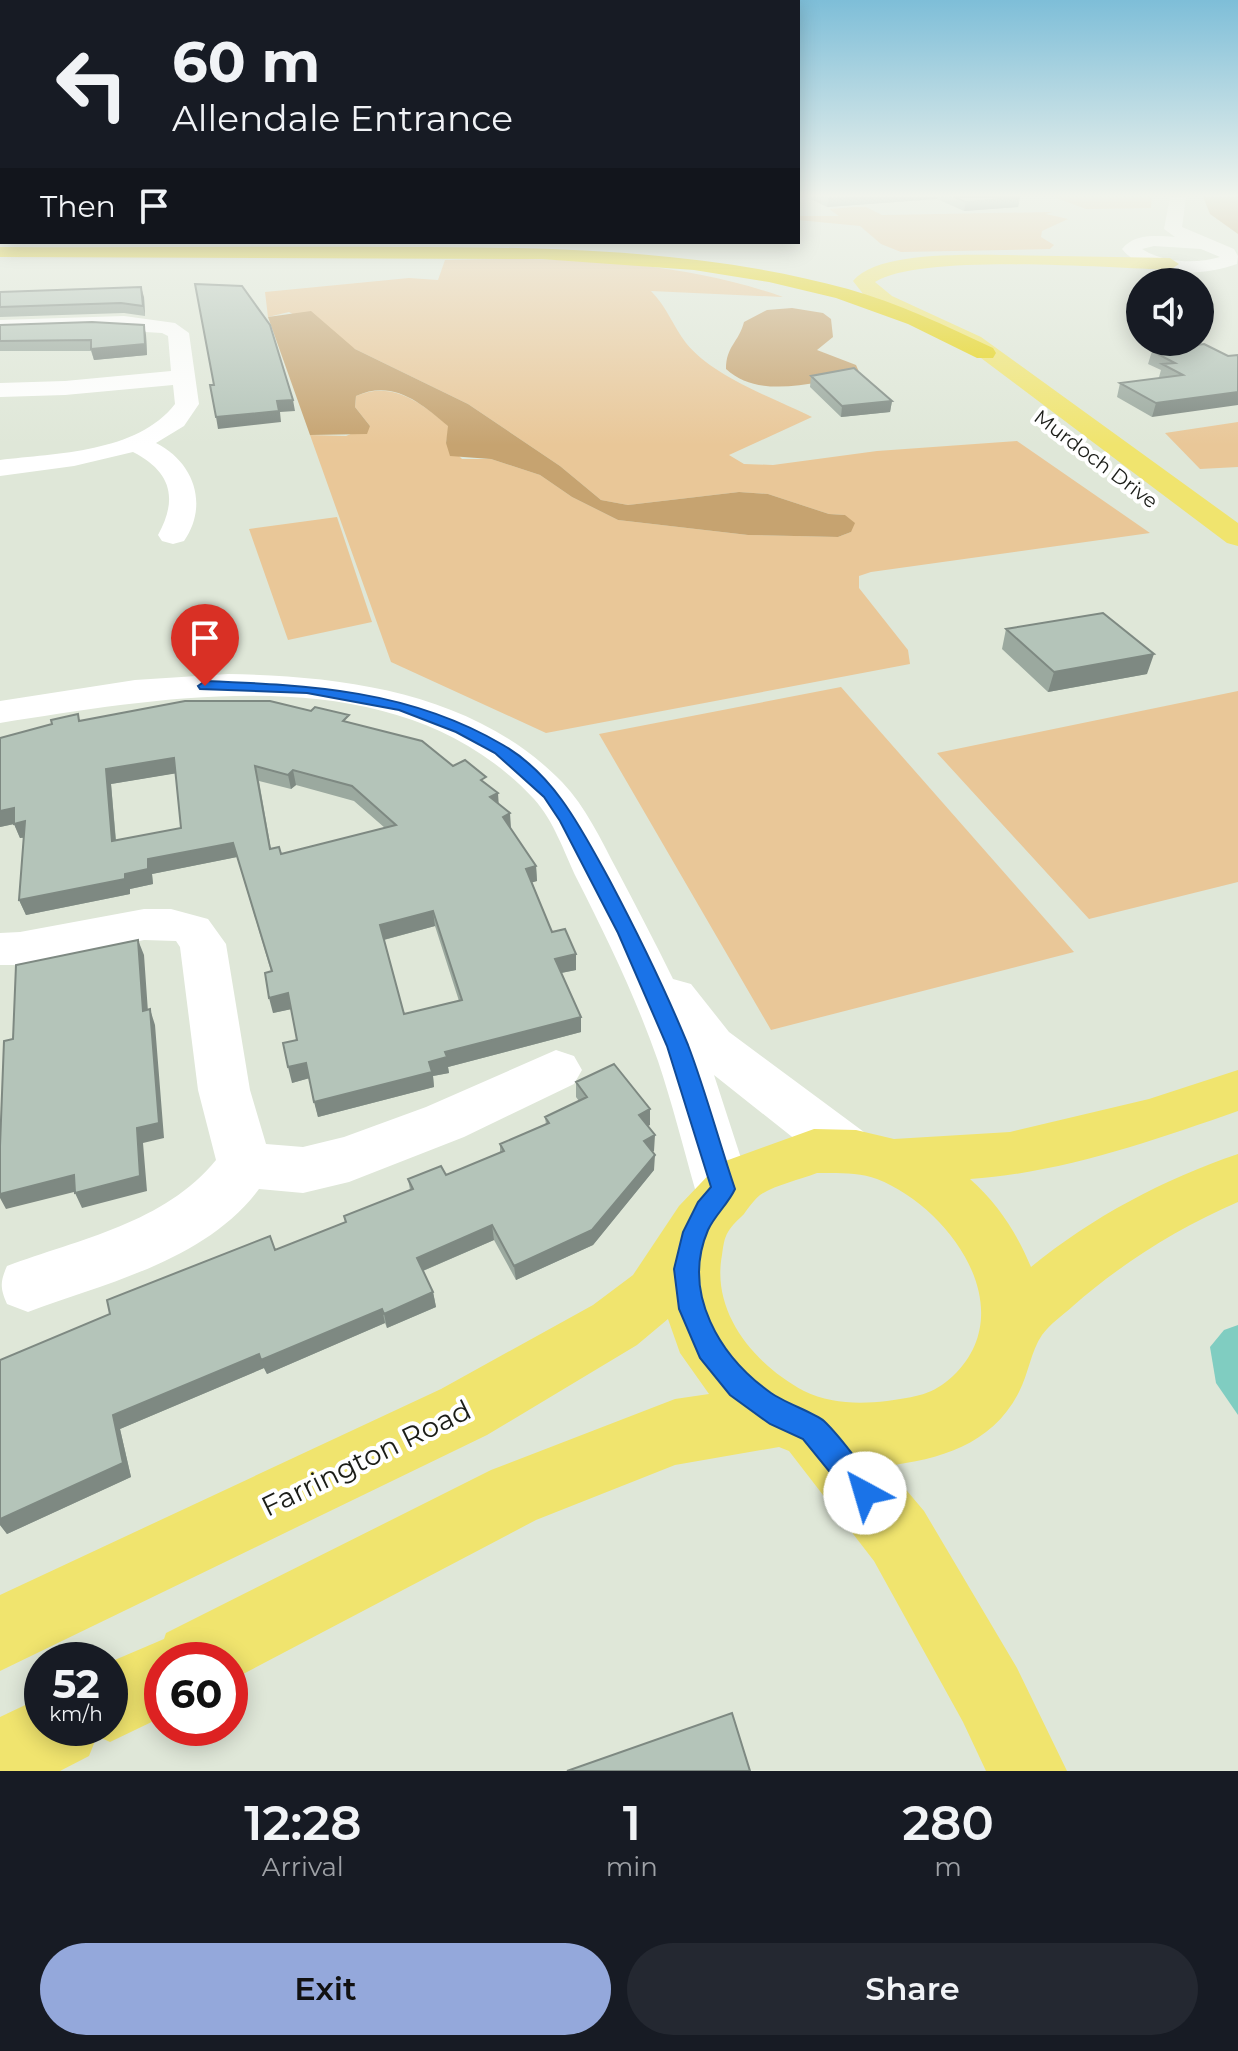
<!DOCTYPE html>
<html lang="en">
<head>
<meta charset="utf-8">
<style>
  body { margin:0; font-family:Montserrat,sans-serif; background:#242831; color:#f1f3f6; height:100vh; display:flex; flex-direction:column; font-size:30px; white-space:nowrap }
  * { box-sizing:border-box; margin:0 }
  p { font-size:26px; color:#9ea1a6 }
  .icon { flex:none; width:44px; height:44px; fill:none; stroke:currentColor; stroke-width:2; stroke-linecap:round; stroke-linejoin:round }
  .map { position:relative; height:1771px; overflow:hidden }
  .side { display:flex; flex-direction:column; background:#171b24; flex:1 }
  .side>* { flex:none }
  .top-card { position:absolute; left:0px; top:0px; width:800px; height:244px; box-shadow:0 4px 20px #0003; background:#171b24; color:#f1f3f6; overflow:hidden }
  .buttons { position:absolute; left:1126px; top:268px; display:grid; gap:16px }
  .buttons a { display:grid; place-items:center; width:88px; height:88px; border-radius:50%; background:#171b24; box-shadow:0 4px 20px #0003; font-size:40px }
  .speed { position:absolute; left:24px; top:1642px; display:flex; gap:16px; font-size:40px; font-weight:700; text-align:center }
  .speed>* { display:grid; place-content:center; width:104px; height:104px; border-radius:50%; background:#171b24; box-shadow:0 4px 20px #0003; line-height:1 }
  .speed small { font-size:20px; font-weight:400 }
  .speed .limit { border:12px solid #d22; background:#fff; color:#111 }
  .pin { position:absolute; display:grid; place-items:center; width:68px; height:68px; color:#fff; margin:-82px -34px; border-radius:50% 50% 50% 0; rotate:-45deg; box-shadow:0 0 8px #0007 }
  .pin .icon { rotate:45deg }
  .me { position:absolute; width:88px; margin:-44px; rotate:321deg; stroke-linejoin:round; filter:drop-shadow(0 0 6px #0008) }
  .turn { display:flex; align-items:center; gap:28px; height:168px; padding:0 40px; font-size:36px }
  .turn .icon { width:104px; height:104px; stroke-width:2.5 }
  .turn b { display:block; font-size:56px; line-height:68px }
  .then { display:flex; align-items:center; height:76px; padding:0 40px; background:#0003; gap:16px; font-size:30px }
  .eta { display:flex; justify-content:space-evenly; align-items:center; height:136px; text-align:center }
  .eta b { font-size:48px; font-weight:600; line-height:56px }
  .action { display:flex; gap:16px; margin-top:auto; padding:16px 40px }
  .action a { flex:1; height:92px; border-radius:48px; background:#94a8db; color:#111; font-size:32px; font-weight:600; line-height:92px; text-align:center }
  .action a+a { background:#242831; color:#f1f3f6 }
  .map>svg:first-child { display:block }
  .green { fill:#e9c798 }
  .forest { fill:#c6a370 }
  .water { fill:#80cdc1 }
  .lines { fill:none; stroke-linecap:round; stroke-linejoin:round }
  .minor { fill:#fff; fill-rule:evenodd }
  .major { fill:#f0e46e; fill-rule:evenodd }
  .highway { fill:#e6d20d; fill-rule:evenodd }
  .wall { fill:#9ba99f; fill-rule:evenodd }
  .shaded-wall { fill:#7e8982 }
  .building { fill:#b4c4b9; stroke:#7e8982; stroke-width:2; fill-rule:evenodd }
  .route { fill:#1a73e8; stroke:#114b97; stroke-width:2 }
  .labels { text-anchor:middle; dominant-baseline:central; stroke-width:8; stroke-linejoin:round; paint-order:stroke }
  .far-street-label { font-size:20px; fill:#1b1d18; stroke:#fff }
  .near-street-label { font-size:28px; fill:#1b1d18; stroke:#fff }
</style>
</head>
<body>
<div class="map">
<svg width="1238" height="1771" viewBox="0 0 1238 1771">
  <rect width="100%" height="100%" fill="#dfe7d8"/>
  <path class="green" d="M1054 197H1152L1151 208 1086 209Z
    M853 207H866L882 215 1052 212 1046 214 1068 219 1042 231 1041 237 1054 245 1050 249 901 252 881 244 860 226 798 220V216H839L829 209Z
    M445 260C559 257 675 259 783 297L651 291C667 307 673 326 686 343 713 377 774 398 812 417L729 455 744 464 773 465 877 451 1017 441 1150 533 871 572 859 576V588L908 650 910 664 546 733 391 662 310 435 346 436 370 426 355 407 356 396C393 380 421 403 449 426L446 443 462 459H491L540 475 572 497 618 520 748 535 838 537 851 532 845 515 829 514 768 494 739 492 628 505 601 500 560 466 468 404 355 349 289 312 268 317 265 292 409 278 438 280Z
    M1238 422V467L1200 469 1165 433Z
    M337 517 372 622 288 640 249 529Z
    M841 687 1074 952 771 1030 599 734Z
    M1238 691V882L1089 919 937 753Z"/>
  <path class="forest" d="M1203 197H1238V234L1210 214Z
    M792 308 823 313 831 319 833 337 817 350 856 365 860 374C818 381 761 401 726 369 726 346 739 342 744 322L767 310Z
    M311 311 355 349 468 404 560 466 601 500 628 505 739 492 768 494 829 514 845 515 855 523 851 532 838 537 748 535 618 520 572 497 540 475 491 459 450 456 446 443 448 426C421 403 393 379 356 396L355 407 370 426 367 434 310 435 268 317Z"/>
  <path class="water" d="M1238 1325V1415L1216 1383 1210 1347 1224 1330Z"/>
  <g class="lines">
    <path class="minor" d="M798 197H809L798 202Z
      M1170 197H1186L1182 227 1234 249 1238 256 1237 264C1204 276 1146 279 1122 249 1135 233 1156 236 1175 237L1164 229ZM1154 246 1201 249 1220 257C1196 264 1164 263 1142 249Z
      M0 214H2V224H0Z
      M124 316 175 323 189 333 199 404 184 426 156 443C194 462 209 505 184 541L173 544 162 541 158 535C179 497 170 471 133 452L74 466 0 476V460C56 453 137 453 175 404L173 385 65 395 0 397V383L65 381 171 371 168 336 162 333 95 329 0 332V320Z
      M228 674C347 676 475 693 562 782 586 807 601 840 617 870 636 906 655 942 673 979L691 984 729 1032 868 1135 876 1151 868 1167 849 1173 830 1167 714 1075 751 1189 743 1206 723 1213 703 1206 695 1189C683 1146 672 1103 658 1061 636 998 607 938 577 879 564 852 554 821 534 799 399 654 173 696 0 723V701L135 680Z
      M144 909H171L208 919 226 944 250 1090 266 1144 303 1147 344 1137 426 1107 556 1050 574 1056 582 1070 574 1084 464 1137 349 1182 303 1193 259 1189C205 1261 108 1282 28 1312L7 1304C0 1288 0 1282 7 1266 79 1239 165 1223 216 1160L198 1090 180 947 176 941 144 940 20 965H0V933L20 932Z"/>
    <path class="major" d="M1006 255 1170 258 1179 264 1170 270C1109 268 921 253 875 282L892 296 981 337 1238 523V546L1227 543 965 346 878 304 864 295 853 281C878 251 968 255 1006 255Z
      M1238 1070V1111C1152 1141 1061 1173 970 1179 999 1205 1016 1232 1031 1267 1092 1217 1164 1179 1238 1154V1202C1178 1228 1122 1263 1073 1306 1063 1315 1050 1324 1042 1335 1031 1351 1028 1375 1019 1392 992 1445 940 1459 886 1466L924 1511 1017 1668 1067 1771H986L963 1722 874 1561 789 1451 779 1447 675 1465 536 1520 230 1681V1660H162V1717L110 1742 97 1736 89 1756 60 1771H0V1717L42 1697V1728H110V1662L164 1639 166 1633 491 1470 675 1399 709 1394 680 1353 668 1319 637 1345 487 1435 0 1671V1595L441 1389 593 1305 633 1275 679 1206 720 1163 814 1129 856 1130 894 1139 1010 1132 1149 1099ZM817 1173C836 1173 859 1172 877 1179 949 1207 1023 1309 953 1376 933 1395 915 1397 887 1401 860 1404 830 1404 804 1391 755 1365 711 1313 722 1255 723 1248 724 1238 728 1232 732 1225 739 1219 744 1214 748 1208 754 1200 760 1195 775 1185 799 1180 817 1173Z"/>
    <path class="highway" d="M0 247C133 248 266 246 398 247 550 247 701 249 848 289 898 303 946 326 993 348L996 353 993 358H977L908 324 836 298 769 282 694 270 541 259 0 257Z"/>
  </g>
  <path class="wall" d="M811 197H1020L1018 207 964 211 937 199 827 207 811 199Z
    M0 292 144 297 145 316 124 313 0 317Z
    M0 325 146 335 147 355 94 360 91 351H0Z
    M1152 351 1228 356 1152 417 1117 397 1120 383 1160 378 1159 377 1161 370 1148 364Z
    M811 376 892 401 890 412 841 417 810 387Z
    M1006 629 1147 674 1048 692 1002 649Z
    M80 720 350 723 453 766 487 784 499 805 510 813V829L536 866 537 881 532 882 552 932 576 954V970L561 973 581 1032 448 1067 449 1073 433 1076 434 1087 318 1117 309 1078 292 1083 297 1040 291 1009 273 1013 271 971 237 857 152 874 153 884 130 889V894L26 915 19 900 24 838H20L14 824 0 827 52 724ZM176 773 181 828 116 840 111 784ZM259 781 291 789 296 785 354 801 385 828 281 854 271 849ZM435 926 459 1001 404 1014 384 940Z
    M576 1082 650 1109V1125L647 1126 654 1151 652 1152 654 1170 593 1245 516 1280 494 1240 423 1271 433 1292 436 1307 387 1328 385 1323 267 1374 264 1368 120 1429 131 1477 7 1534 0 1525V1360L345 1222 344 1216 410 1190 408 1179 446 1175 500 1153V1144L546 1125 545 1117 579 1101 576 1097Z"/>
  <path class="shaded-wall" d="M847 197H937V199L827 207 828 198Z
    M1020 197 1018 207 964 211 966 202Z
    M141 287 144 297 145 316 143 306Z
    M144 325 146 335 147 355 94 360 91 349Z
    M1238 392V405L1152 417 1156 403Z
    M293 400 295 411 280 412 281 422 218 429 216 417 277 401Z
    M892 401 890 412 841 417 842 406Z
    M1154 654 1147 674 1048 692 1054 672Z
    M174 758 178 773 111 784 117 856 112 841 106 769Z
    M293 770 296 785 291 789 288 775Z
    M498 793 499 808 490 797Z
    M14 808 25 821 31 836 20 838 14 824 0 827V811Z
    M510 813 511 828 504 832 503 817Z
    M233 843 237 857 152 874 153 884 130 889V894L26 915 19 900 125 874 148 859Z
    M536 866 537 881 527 884 526 869Z
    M433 911 435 926 383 940 380 925Z
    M138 940 144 955 149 1026 143 1011Z
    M576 954V970L556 974 555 959Z
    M288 993 292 1009 273 1013 269 998Z
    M150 1009 155 1025 164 1138 143 1143 147 1191 82 1208 75 1193 137 1128Z
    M581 1017V1032L448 1067 449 1073 433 1076 434 1087 318 1117 314 1102 429 1062 445 1052Z
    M306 1063 310 1078 292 1083 288 1067Z
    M650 1109V1125L639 1130V1115Z
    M655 1135 654 1151 644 1156V1141Z
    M655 1155 654 1170 593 1245 516 1280 514 1266Z
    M74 1175 82 1190 6 1209 0 1198V1194Z
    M492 1225 494 1240 420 1272 417 1258Z
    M433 1292 436 1307 387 1328 384 1314Z
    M382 1309 385 1323 267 1374 264 1368 120 1429 131 1477 7 1534 0 1525V1519L113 1415 259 1354Z"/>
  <path class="building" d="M954 197H1020L966 202Z
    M195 284 242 286 270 325 293 400 277 401 279 411 216 417 210 385H214Z
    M141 287 143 306 121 303 0 307V292Z
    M92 322 144 325 145 344 91 349V340L0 341V325Z
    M1204 344 1228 356 1238 355V392L1156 403 1120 383 1183 375 1162 364 1175 363 1152 351Z
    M854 368 892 401 842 406 811 376Z
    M1103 613 1154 654 1054 672 1006 629Z
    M185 701H270L311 711 315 707 349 715 343 721 422 741 453 766 465 760 486 777 481 780 498 793 490 797 510 813 503 817 536 866 526 869 552 932 565 929 576 954 555 959 581 1017 445 1052 447 1057 429 1062 432 1072 314 1102 306 1063 288 1067 283 1043 297 1040 288 993 269 998 265 973 272 971 233 843 148 859V869L125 874V879L19 900 25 821 14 824V808L0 811V738L52 724 51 720 78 714 79 721ZM174 758 181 828 112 841 106 769ZM255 766 288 775 293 770 352 786 396 825 281 854 279 847 270 849ZM433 911 462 1000 404 1014 380 925Z
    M138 940 143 1011 150 1009 159 1123 137 1128 140 1176 75 1193 74 1175 0 1194V1146L4 1041 13 1039 16 965Z
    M614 1064 650 1109 639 1115 655 1135 644 1141 655 1155 592 1230 514 1266 492 1225 417 1258 433 1292 384 1314 382 1309 261 1360 259 1354 113 1415 123 1463 0 1519V1360L110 1314 107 1300 270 1236 275 1250 346 1222 344 1216 413 1189 408 1179 441 1166 446 1175 504 1151 500 1144 549 1123 545 1117 587 1097 576 1082Z
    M732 1713 750 1771H567Z"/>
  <linearGradient id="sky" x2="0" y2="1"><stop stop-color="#7ebed8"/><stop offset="0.44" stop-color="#f1f4ed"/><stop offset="1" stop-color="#f1f4ed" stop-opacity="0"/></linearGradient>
  <rect width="1238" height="445" fill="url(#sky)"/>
  <path class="route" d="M205 681C310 685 410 690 503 745 555 775 582 830 610 881 638 934 665 989 688 1045 706 1092 719 1142 735 1189 728 1204 715 1215 708 1230 681 1293 720 1357 771 1393 785 1403 815 1413 824 1421 843 1439 858 1463 875 1483L879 1493 875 1503 865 1507 855 1503 803 1439 770 1424 730 1395 700 1358 679 1309 674 1269 683 1232 698 1202 711 1187 667 1046 618 933 560 821 544 797 495 753 456 732 399 710 307 693 200 689 198 686Z"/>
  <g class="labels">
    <g class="far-street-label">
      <text transform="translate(1096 459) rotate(37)">Murdoch Drive</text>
    </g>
    <g class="near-street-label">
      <text transform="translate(366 1458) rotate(-26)">Farrington Road</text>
    </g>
  </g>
</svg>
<div class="buttons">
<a><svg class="icon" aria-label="sound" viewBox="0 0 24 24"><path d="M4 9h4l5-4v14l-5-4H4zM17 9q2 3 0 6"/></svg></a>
</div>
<div class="speed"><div>52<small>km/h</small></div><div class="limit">60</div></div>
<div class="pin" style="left:205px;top:686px;background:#d93025"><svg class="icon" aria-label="arrive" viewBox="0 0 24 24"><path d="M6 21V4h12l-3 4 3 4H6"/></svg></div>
<svg class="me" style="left:865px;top:1493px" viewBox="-20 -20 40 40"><circle r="19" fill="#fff"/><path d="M0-13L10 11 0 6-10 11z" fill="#1a73e8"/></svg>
<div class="top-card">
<div class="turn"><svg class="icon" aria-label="left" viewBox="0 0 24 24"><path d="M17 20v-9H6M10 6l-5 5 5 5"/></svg><div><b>60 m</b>Allendale Entrance</div></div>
<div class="then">Then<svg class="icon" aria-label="arrive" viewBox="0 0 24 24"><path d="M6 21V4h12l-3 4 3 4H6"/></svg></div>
</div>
</div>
<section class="side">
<div class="eta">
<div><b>12:28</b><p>Arrival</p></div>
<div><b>1</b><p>min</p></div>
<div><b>280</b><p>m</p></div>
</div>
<div class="action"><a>Exit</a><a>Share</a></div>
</section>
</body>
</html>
